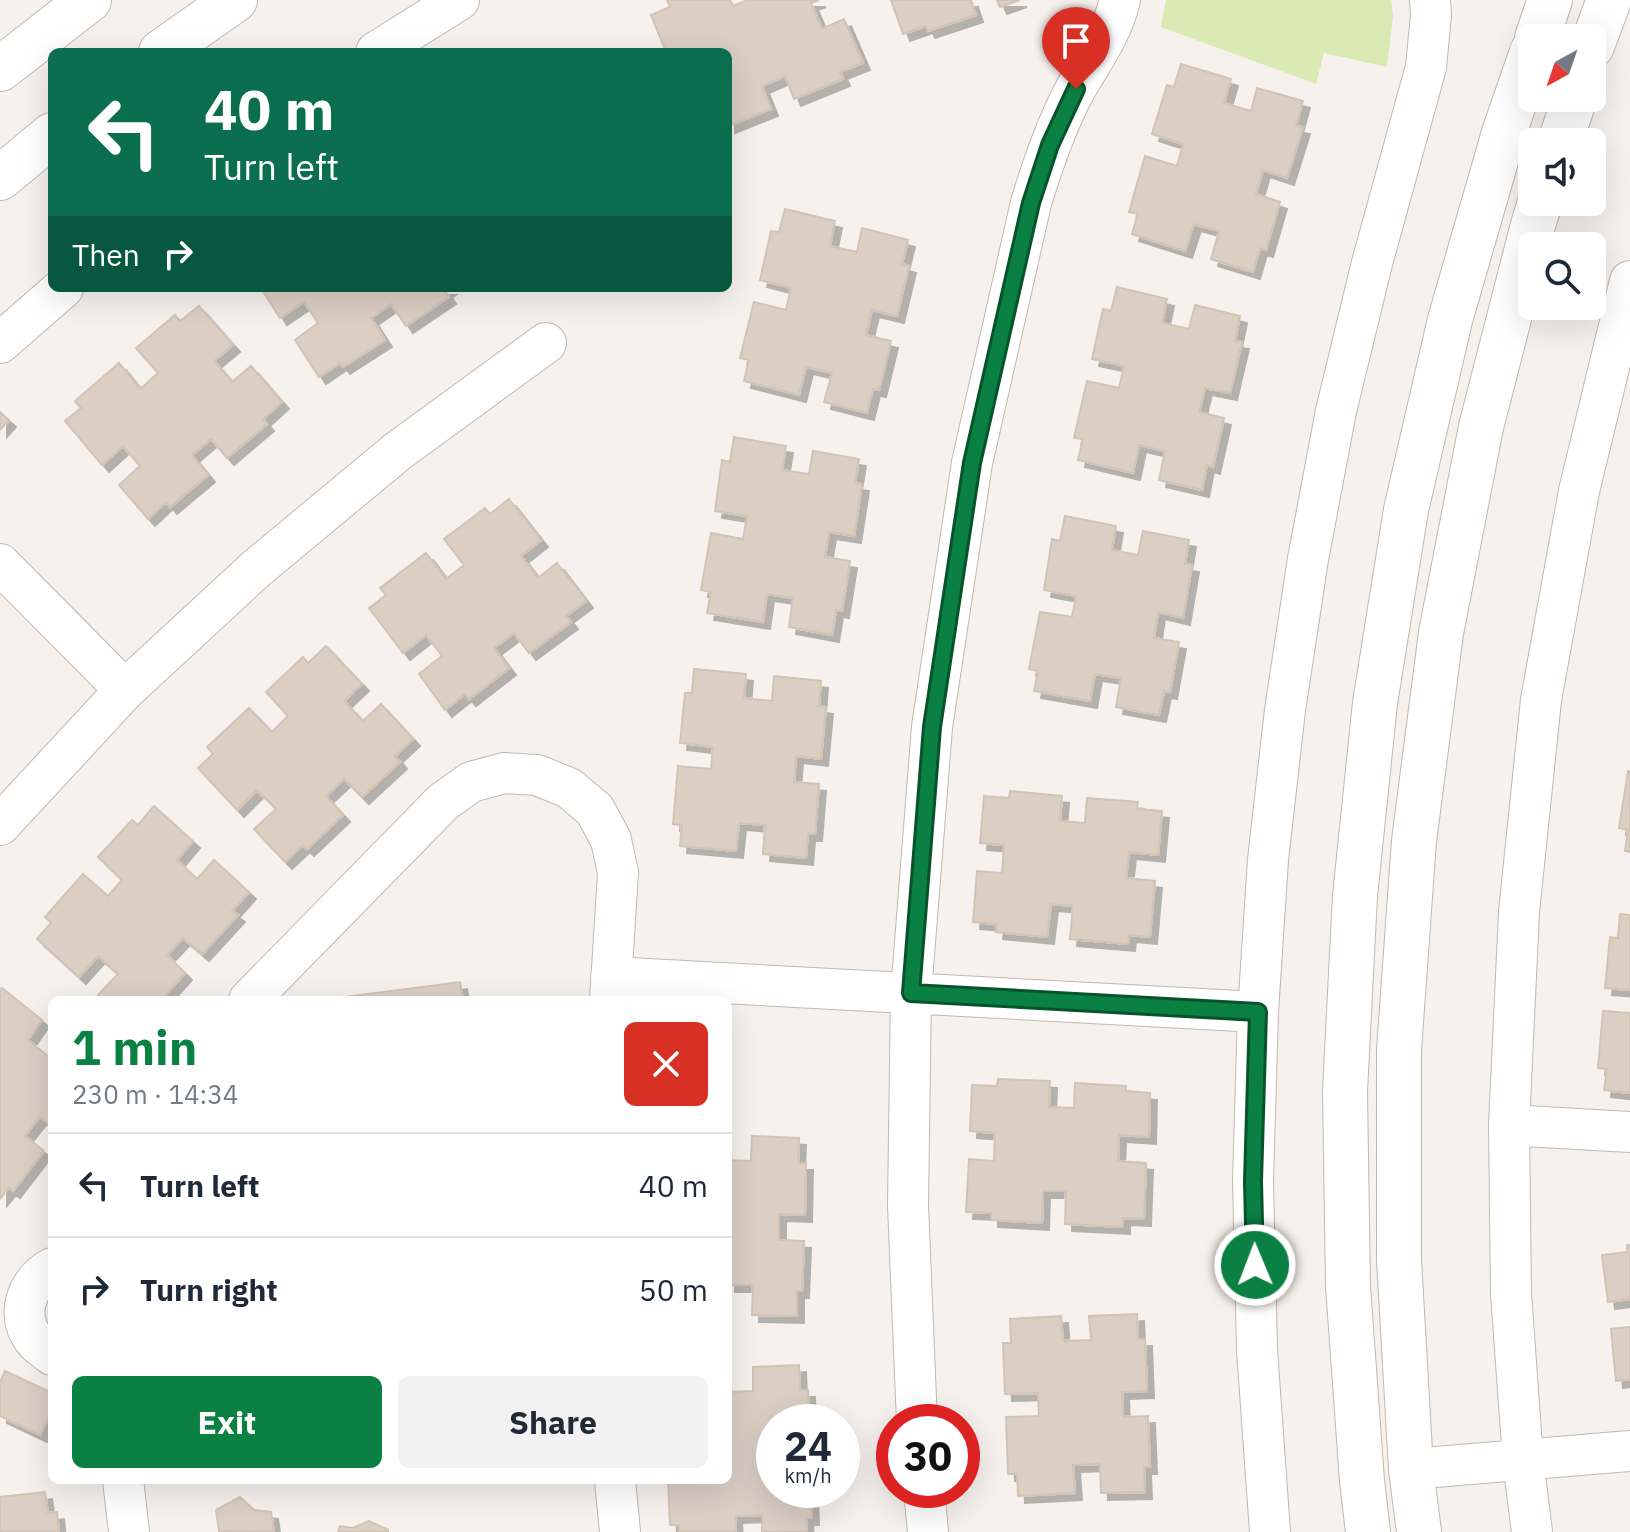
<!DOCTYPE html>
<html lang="en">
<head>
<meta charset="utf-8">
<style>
  body { margin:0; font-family:"IBM Plex Sans",sans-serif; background:#f2f2f3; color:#1f2937; height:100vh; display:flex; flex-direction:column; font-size:30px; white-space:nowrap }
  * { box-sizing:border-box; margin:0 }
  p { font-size:26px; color:#747a83 }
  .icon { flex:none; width:44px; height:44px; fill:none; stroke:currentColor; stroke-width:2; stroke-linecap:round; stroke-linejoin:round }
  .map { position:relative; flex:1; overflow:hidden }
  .side { position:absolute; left:48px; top:996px; width:684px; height:488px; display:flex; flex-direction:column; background:#fff; border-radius:12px; box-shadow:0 8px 32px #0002 }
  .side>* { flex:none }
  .guide { position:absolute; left:48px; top:48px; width:684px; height:244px; border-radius:12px; box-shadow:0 8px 32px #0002; background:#0b6e4f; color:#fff; overflow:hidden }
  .needle { width:52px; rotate:220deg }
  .buttons { position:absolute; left:1518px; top:24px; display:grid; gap:16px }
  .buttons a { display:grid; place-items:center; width:88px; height:88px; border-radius:12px; background:#fff; box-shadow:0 8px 32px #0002; font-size:40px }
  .speed { position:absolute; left:756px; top:1404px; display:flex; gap:16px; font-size:40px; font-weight:700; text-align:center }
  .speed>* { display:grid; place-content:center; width:104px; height:104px; border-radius:50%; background:#fff; box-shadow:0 8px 32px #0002; line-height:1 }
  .speed small { font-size:20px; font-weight:400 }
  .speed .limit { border:12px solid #d22; background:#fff; color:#111 }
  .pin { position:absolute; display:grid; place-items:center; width:68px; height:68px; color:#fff; margin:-82px -34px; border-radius:50% 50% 50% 0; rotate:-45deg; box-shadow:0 0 8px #0007 }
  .pin .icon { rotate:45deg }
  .me { position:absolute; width:88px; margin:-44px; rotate:359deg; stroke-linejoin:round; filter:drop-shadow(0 0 6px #0008) }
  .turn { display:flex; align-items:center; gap:28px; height:168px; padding:0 24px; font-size:36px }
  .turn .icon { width:104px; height:104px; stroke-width:2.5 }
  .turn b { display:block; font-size:56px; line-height:68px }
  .then { display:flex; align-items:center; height:76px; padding:0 24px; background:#0003; gap:16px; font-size:30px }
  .round { display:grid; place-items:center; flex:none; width:84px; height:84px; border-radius:12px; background:#f2f2f3 }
  .overview { display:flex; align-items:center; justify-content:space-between; height:136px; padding:0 24px }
  h1 { font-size:48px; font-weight:700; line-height:60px; color:#0b8043 }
  .primary-button { display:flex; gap:16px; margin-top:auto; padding:16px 24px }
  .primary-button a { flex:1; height:92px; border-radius:12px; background:#0b8043; color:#fff; font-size:32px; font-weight:700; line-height:92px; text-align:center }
  .primary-button a+a { background:#f2f2f3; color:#1f2937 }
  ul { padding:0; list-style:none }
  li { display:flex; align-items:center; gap:24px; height:104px; padding:0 24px; border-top:2px solid #e0e1e3 }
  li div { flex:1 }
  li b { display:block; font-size:30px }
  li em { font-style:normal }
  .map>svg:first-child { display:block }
  .green { fill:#d9eab5 }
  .building { fill:#dbcfc4; stroke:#d3c3b4; stroke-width:2; filter:url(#shadow) }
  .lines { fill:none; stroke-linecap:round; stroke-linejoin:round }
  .minor-casing { stroke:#c2b8ae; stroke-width:42 }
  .tertiary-casing { stroke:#c2b8ae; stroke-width:46 }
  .minor { stroke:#fff; stroke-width:40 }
  .tertiary { stroke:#fff; stroke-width:44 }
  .route-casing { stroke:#07532c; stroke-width:20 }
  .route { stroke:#0b8043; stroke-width:14 }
</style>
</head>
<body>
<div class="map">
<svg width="1630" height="1532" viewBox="0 0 1630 1532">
  <defs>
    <filter id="shadow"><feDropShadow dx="7" dy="7" stdDeviation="0" flood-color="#0004"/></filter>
  </defs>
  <rect width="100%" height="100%" fill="#f6f1ec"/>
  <path class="green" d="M1166 0H1391L1393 16 1387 67 1324 53 1316 84 1161 27Z"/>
  <path class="building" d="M667 0H730L733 6 748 0H819L811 3 822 29 844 19 863 63 840 72 843 79 794 99 785 76 762 86 771 109 728 126V52H666L651 15 670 7Z
    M891 0H971L976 15 928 31 926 26 903 34Z
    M997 0H1020L1000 7Z
    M1181 64 1231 79 1224 103 1251 111 1257 88 1303 101 1296 126 1303 127 1287 178 1263 170 1256 194 1280 202 1266 250 1260 248 1253 272 1211 259 1219 231 1194 224 1185 251 1132 234 1138 214 1129 212 1145 156 1177 166 1183 144 1152 134 1167 85 1174 87Z
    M785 209 835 221 830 246 857 252 862 228 908 240 902 264 909 266 897 316 872 310 866 335 891 341 879 390 873 389 867 413 824 402 832 373 806 367 799 395 744 381 749 360 740 358 754 302 786 310 791 288 760 280 771 231 779 232Z
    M1117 287 1167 299 1162 323 1189 329 1195 305 1240 316 1235 341 1242 342 1230 393 1205 388 1199 412 1224 418 1213 467 1207 465 1202 490 1159 480 1165 451 1139 445 1133 473 1078 460 1083 439 1074 438 1087 381 1119 388 1124 366 1092 359 1103 309 1111 311Z
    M261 288H449L445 291 449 297 406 326 391 304 371 318 385 340 343 367 340 363 319 377 295 340 318 323 304 302 280 318Z
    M199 306 233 345 214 361 232 382 251 366 282 402 263 419 267 424 227 458 211 439 192 455 208 475 170 507 166 502 148 519 119 485 140 466 123 446 102 465 65 421 81 408 75 401 119 363 140 389 158 373 136 348 175 315 180 321Z
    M0 412 9 420 0 430Z
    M734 437 786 446 782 470 809 474 813 451 859 459 855 483 862 484 854 536 829 532 825 557 850 561 842 611 836 610 832 635 789 627 793 598 767 594 763 622 707 613 711 592 701 590 711 533 743 539 747 516 715 511 722 460 730 462Z
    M509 499 541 540 521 556 538 578 557 563 586 601 566 616 571 622 529 653 514 633 494 648 509 668 469 699 465 694 445 710 419 674 442 656 426 635 403 653 369 608 386 595 380 588 426 553 446 579 464 565 444 539 485 508 490 514Z
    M1065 516 1116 526 1112 550 1138 555 1143 531 1189 540 1185 564 1192 565 1183 618 1158 612 1154 638 1179 642 1170 692 1164 691 1159 715 1116 707 1121 678 1095 674 1090 701 1034 691 1038 671 1029 669 1040 612 1072 617 1076 596 1044 590 1052 539 1060 541Z
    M326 646 362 684 344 701 363 721 381 704 413 739 395 756 400 762 362 797 344 779 326 796 343 815 307 849 303 845 285 862 254 829 276 809 257 790 237 810 198 768 213 754 207 747 249 708 272 732 288 716 266 692 303 657 308 663Z
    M694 669 746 674 744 698 772 701 774 676 821 681 819 706 826 707 821 759 796 756 794 782 819 784 815 834H808L806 858 763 854 765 825 739 823 736 851 680 846 682 825 673 824 678 766 711 769 713 747 680 743 685 693H692Z
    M1628 771 1630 772V852L1625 851 1628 830 1619 828Z
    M1010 791 1062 796 1060 821 1085 823 1087 798 1138 802 1137 809 1162 811 1158 855 1129 852 1126 878 1155 881 1150 937 1129 935 1128 944 1070 939 1073 906 1051 904 1047 937 996 932 997 924 973 922 977 871 1002 873 1004 845 980 843 984 796 1009 798Z
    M154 806 193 841 177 860 197 879 214 860 249 892 232 911 238 915 202 954 183 938 167 955 185 973 161 1000H104L98 995 118 974 98 956 79 977 37 939 51 923 45 917 83 874 108 896 122 880 98 857 132 820 138 825Z
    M1620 914 1630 915V990L1605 988 1610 937 1618 938Z
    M460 982 463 1000H345L344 997Z
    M2 988 42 1020 28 1040 49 1057 52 1053V1126L40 1117 25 1136 44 1151 13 1191 9 1188 0 1199V990Z
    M1603 1011 1630 1013V1093L1604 1090 1607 1069 1598 1068Z
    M998 1079 1050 1081 1049 1107 1074 1108 1075 1083 1126 1086V1091L1150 1093 1149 1137 1119 1135 1118 1161 1146 1163 1144 1219 1123 1218V1227L1065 1224 1066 1191H1043L1042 1223 991 1220V1213L966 1212 969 1159 994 1161 995 1133 970 1131 972 1085 997 1086Z
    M752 1136 799 1138 798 1163H806L805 1215 779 1214V1240L804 1241 802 1291H797V1316L752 1315 753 1285H728V1160L751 1161Z
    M1627 1245H1630V1299L1608 1302 1602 1255 1627 1252Z
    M1137 1314 1138 1339H1145L1147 1391 1122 1392 1123 1417 1148 1416 1150 1467H1144L1145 1492 1101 1493 1100 1464 1073 1465 1075 1493 1018 1496 1017 1474H1008L1006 1417 1039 1416 1038 1393 1005 1394 1003 1343H1011L1010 1319 1061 1316 1063 1341 1091 1340 1089 1316Z
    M1630 1327V1379L1616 1381 1611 1329Z
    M799 1365 800 1390H808L809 1422H774V1490H811L812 1518H806L807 1532H762V1515L735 1516 736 1532H679V1525H670L668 1480H728V1392L753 1391V1367Z
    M5 1371 52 1393V1408L40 1435 0 1416V1382Z
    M45 1492 48 1513 57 1512 59 1532H0V1497Z
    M240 1497 254 1510 271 1512 274 1532 219 1531 216 1510Z
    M369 1521 388 1530V1532H338L340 1526 353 1528Z"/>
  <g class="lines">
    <g class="minor-casing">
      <path id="minor" d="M376 52 459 0
        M0 343 63 288
        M0 564 125 690
        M0 825 125 690 257 568 398 451 546 343
        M611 977 1258 1012
        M249 1000 443 802 471 782 504 773 537 775 569 788 595 810 611 840 618 873 610 1000
        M1509 1125 1630 1132
        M52 1268C25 1283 14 1319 37 1343 41 1347 47 1351 52 1355
        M917 1422 908 1205 911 993 932 727 972 463 1031 203C1043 163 1056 125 1076 88 1093 59 1112 33 1120 0
        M1411 1469 1630 1451
        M123 1480 129 1532
        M615 1480 620 1532
        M924 1490 928 1532
        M1270 1532 1257 1350 1253 1181 1258 1012 1268 860 1285 710 1308 559 1336 411 1372 263 1426 67 1431 15 1430 0
        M1532 1532 1523 1460 1511 1293 1509 1125 1519 912 1541 700 1579 491 1630 281"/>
    </g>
    <g class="tertiary-casing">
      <path id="tertiary" d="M1537 38 1550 0
        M1592 46 1609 0
        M161 52 235 0
        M0 69 89 0
        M1560 142 1575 98
        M0 178 52 135
        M1368 1532 1362 1481 1348 1286 1345 1091 1355 896 1375 703 1406 510 1450 320 1504 133 1532 52
        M1419 1532 1411 1469 1399 1260V1050L1414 841 1441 633 1481 427 1533 225 1540 202"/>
    </g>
    <use href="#minor" class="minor"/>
    <use href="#tertiary" class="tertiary"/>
  </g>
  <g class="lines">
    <g class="route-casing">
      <path id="route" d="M1076 89 1050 145 1031 203 972 463 932 727 911 993 1258 1012 1253 1181 1255 1265"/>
    </g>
    <use href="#route" class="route"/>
  </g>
</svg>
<div class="buttons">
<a><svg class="needle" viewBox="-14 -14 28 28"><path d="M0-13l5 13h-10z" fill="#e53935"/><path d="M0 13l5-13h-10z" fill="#747a83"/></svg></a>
<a><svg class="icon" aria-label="sound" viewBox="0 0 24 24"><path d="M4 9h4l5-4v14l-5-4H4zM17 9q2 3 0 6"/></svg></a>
<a><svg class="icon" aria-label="search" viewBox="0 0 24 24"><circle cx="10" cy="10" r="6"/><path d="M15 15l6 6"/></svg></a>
</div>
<div class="speed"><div>24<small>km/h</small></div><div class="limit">30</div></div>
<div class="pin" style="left:1076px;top:89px;background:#d93025"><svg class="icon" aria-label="arrive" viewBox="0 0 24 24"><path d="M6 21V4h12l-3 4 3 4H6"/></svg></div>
<svg class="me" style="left:1255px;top:1265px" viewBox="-20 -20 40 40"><circle r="17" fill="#0b8043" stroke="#fff" stroke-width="3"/><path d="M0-11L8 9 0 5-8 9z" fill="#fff"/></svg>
<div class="guide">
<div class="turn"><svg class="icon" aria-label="left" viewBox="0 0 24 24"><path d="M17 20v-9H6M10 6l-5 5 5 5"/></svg><div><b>40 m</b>Turn left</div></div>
<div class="then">Then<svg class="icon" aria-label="right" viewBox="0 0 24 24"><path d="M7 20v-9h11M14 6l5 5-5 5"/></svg></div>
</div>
<section class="side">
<div class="overview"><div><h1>1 min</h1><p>230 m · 14:34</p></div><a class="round" style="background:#d93025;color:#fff"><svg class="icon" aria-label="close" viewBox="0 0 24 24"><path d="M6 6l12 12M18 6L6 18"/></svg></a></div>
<ul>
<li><svg class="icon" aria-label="left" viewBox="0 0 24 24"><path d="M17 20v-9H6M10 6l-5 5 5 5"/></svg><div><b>Turn left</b></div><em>40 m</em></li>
<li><svg class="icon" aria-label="right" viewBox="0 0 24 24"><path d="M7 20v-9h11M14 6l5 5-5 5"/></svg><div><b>Turn right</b></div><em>50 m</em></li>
</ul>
<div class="primary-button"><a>Exit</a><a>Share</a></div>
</section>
</div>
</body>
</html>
